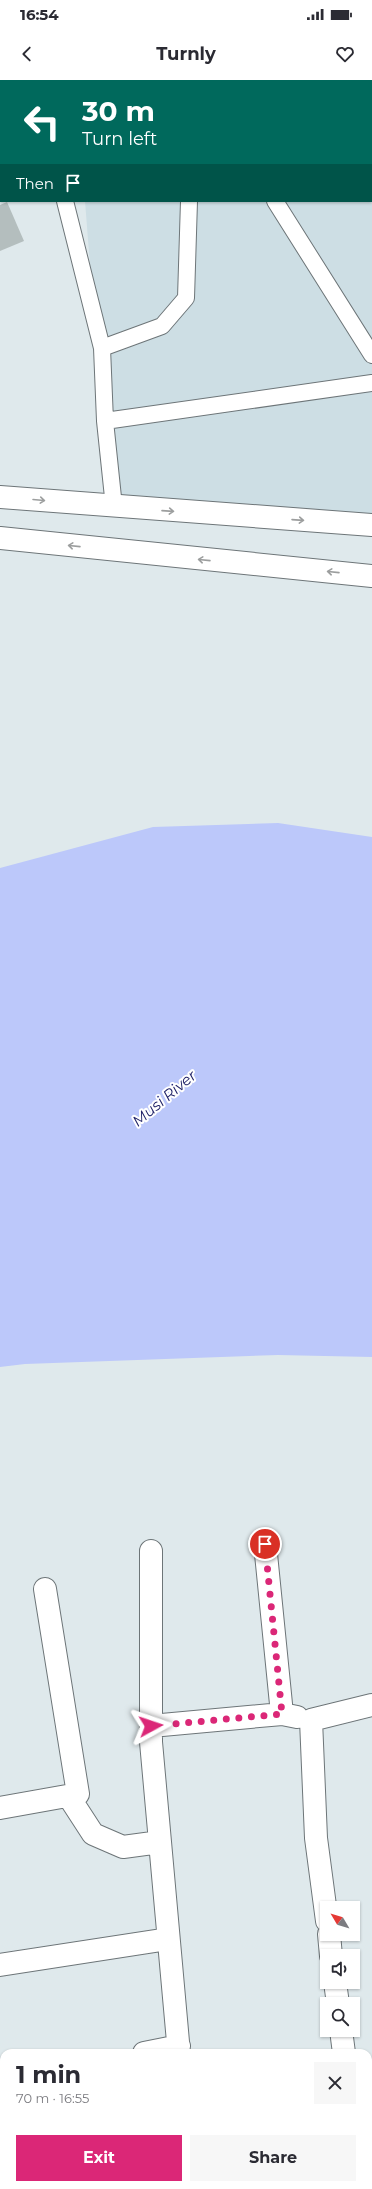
<!DOCTYPE html>
<html lang="en">
<head>
<meta charset="utf-8">
<style>
  body { margin:0; font-family:Montserrat,sans-serif; background:#f7f7f7; color:#2b2b33; height:100vh; display:flex; flex-direction:column; font-size:15px; white-space:nowrap }
  * { box-sizing:border-box; margin:0 }
  p { font-size:13px; color:#7c7c81 }
  .icon { flex:none; width:22px; height:22px; fill:none; stroke:currentColor; stroke-width:2; stroke-linecap:round; stroke-linejoin:round }
  .map { position:relative; flex:1; overflow:hidden }
  .drawer { position:absolute; left:0px; top:1969px; width:372px; height:140px; display:flex; flex-direction:column; background:#fff; border-radius:12px 12px 0 0; box-shadow:0 1px 3px #0004 }
  .drawer>* { flex:none }
  .guide { position:absolute; left:0px; top:0px; width:372px; height:122px; box-shadow:0 1px 3px #0004; background:#00695c; color:#fff; overflow:hidden }
  .needle { width:26px; rotate:308deg }
  .tools { position:absolute; left:320px; top:1821px; display:grid; gap:8px }
  .tools a { display:grid; place-items:center; width:40px; height:40px; border-radius:0px; background:#fff; box-shadow:0 1px 3px #0004; font-size:20px }
  .pin { position:absolute; display:grid; place-items:center; width:34px; height:34px; color:#fff; margin:-17px; border:2px solid #fff; border-radius:50%; box-shadow:0 1px 4px #0007 }
  .me { position:absolute; width:44px; margin:-22px; rotate:85deg; stroke-linejoin:round; filter:drop-shadow(0 0 3px #0008) }
  .turn { display:flex; align-items:center; gap:14px; height:84px; padding:0 16px; font-size:18px }
  .turn .icon { width:52px; height:52px; stroke-width:2.5 }
  .turn b { display:block; font-size:28px; line-height:34px }
  .then { display:flex; align-items:center; height:38px; padding:0 16px; background:#0003; gap:8px; font-size:15px }
  .round { display:grid; place-items:center; flex:none; width:42px; height:42px; border-radius:0px; background:#f7f7f7 }
  .overview { display:flex; align-items:center; justify-content:space-between; height:68px; padding:0 16px }
  h1 { font-size:24px; font-weight:700; line-height:30px }
  .button { display:flex; gap:8px; margin-top:auto; padding:8px 16px }
  .button a { flex:1; height:46px; border-radius:0px; background:#db2777; color:#fff; font-size:16px; font-weight:700; line-height:46px; text-align:center }
  .button a+a { background:#f7f7f7; color:#2b2b33 }
  .status { display:flex; justify-content:space-between; align-items:center; height:28px; padding:0 20px; background:#fff; direction:ltr }
  .status svg { height:11px; fill:currentColor }
  header { display:flex; justify-content:space-between; align-items:center; height:52px; padding:0 16px; background:#fff; font-size:18px; font-weight:700 }
  .map>svg:first-child { display:block }
  .built { fill:#cddee4 }
  .water { fill:#bcc8fa }
  .building { fill:#b4bebe }
  .lines { fill:none; stroke-linecap:round; stroke-linejoin:round }
  .lane-casing { stroke:#6d7578; stroke-width:18 }
  .street-casing { stroke:#6d7578; stroke-width:24 }
  .secondary-casing { stroke:#6d7578; stroke-width:24 }
  .lane { stroke:#fff; stroke-width:16 }
  .street { stroke:#fff; stroke-width:22 }
  .secondary { stroke:#fff; stroke-width:22 }
  .oneway { stroke:#9c9e9e }
  .route { stroke:#db2777; stroke-width:7; stroke-dasharray:0 12.6 }
  .labels { text-anchor:middle; dominant-baseline:central; stroke-width:4; stroke-linejoin:round; paint-order:stroke }
  .water-label { font-size:15px; font-style:italic; fill:#1e2066; stroke:#fff }
</style>
</head>
<body>
<div class="status"><b>16:54</b><svg viewBox="0 0 49 12"><path d="M0 12V9h3v3zM5 12V6h3v6zM10 12V3h3v9zM15 12V0h3v12zM26 1h20v11H26zM47 4h2v5h-2z"/></svg></div>
<header><svg class="icon" aria-label="back" viewBox="0 0 24 24"><path d="M15 5l-7 7 7 7"/></svg>Turnly<svg class="icon" aria-label="heart" viewBox="0 0 24 24"><path d="M12 20l-8-8c-3-5 5-10 8-4 3-6 11-1 8 4z"/></svg></header>
<div class="map">
<svg width="372" height="2109" viewBox="0 0 372 2109">
  <rect width="100%" height="100%" fill="#dfe9ec"/>
  <path class="built" d="M65 0H372V445L109 426 85 121H371V1Z"/>
  <path class="water" d="M278 743 372 757V1277L278 1275 25 1284 0 1287V788L153 747Z"/>
  <path class="building" d="M7 122 24 161 0 171V125Z"/>
  <g class="lines">
    <g class="lane-casing">
      <path id="lane" d="M36 0V1
        M192 0 193 1
        M344 0 345 1
        M251 1 253 0
        M371 42 372 43
        M65 121 102 268 105 341 114 427
        M275 121 372 275
        M102 268 162 246 186 218 189 121
        M105 341 372 303"/>
    </g>
    <g class="street-casing">
      <path id="street" d="M265 1464 282 1634
        M151 1471V1662L179 1973
        M151 1646 282 1634 297 1637
        M69 1717 93 1754 123 1767 160 1762
        M0 1728 78 1714 45 1509
        M327 1841 316 1758 311 1640 372 1625
        M329 1854 331 1876
        M0 1885 168 1859
        M335 1902 338 1924
        M341 1950 344 1973
        M144 1973 179 1966
        M0 2000 4 1999
        M195 2105V2109
        M361 2105V2109
        M52 2109 81 2105"/>
    </g>
    <g class="secondary-casing">
      <path id="secondary" d="M0 417 372 445
        M0 458 372 496"/>
    </g>
    <use href="#lane" class="lane"/>
    <use href="#street" class="street"/>
    <use href="#secondary" class="secondary"/>
  </g>
  <defs><path id="oneway-shaft" d="M-6 0H5M1.5-3L5.5 0L1.5 3" fill="none" stroke-width="1.6" stroke-linecap="round" stroke-linejoin="round"/></defs>
  <g class="oneway">
    <use href="#oneway-shaft" transform="translate(39 420) rotate(5)"/>
    <use href="#oneway-shaft" transform="translate(168 431) rotate(4)"/>
    <use href="#oneway-shaft" transform="translate(298 440) rotate(4)"/>
    <use href="#oneway-shaft" transform="translate(74 466) rotate(-174)"/>
    <use href="#oneway-shaft" transform="translate(204 480) rotate(-174)"/>
    <use href="#oneway-shaft" transform="translate(333 492) rotate(-174)"/>
  </g>
  <g class="lines">
    <path class="route" d="M151 1646 282 1634 265 1464"/>
  </g>
  <g class="labels">
    <g class="water-label">
      <text transform="translate(164 1018) rotate(-40)">Musi River</text>
    </g>
  </g>
</svg>
<div class="tools">
<a><svg class="needle" viewBox="-14 -14 28 28"><path d="M0-13l5 13h-10z" fill="#e53935"/><path d="M0 13l5-13h-10z" fill="#7c7c81"/></svg></a>
<a><svg class="icon" aria-label="sound" viewBox="0 0 24 24"><path d="M4 9h4l5-4v14l-5-4H4zM17 9q2 3 0 6"/></svg></a>
<a><svg class="icon" aria-label="search" viewBox="0 0 24 24"><circle cx="10" cy="10" r="6"/><path d="M15 15l6 6"/></svg></a>
</div>
<div class="pin" style="left:265px;top:1464px;background:#d93025"><svg class="icon" aria-label="arrive" viewBox="0 0 24 24"><path d="M6 21V4h12l-3 4 3 4H6"/></svg></div>
<svg class="me" style="left:151px;top:1646px" viewBox="-20 -20 40 40"><path d="M0-17L14 15 0 8-14 15z" fill="#db2777" stroke="#fff" stroke-width="4"/></svg>
<div class="guide">
<div class="turn"><svg class="icon" aria-label="left" viewBox="0 0 24 24"><path d="M17 20v-9H6M10 6l-5 5 5 5"/></svg><div><b>30 m</b>Turn left</div></div>
<div class="then">Then<svg class="icon" aria-label="arrive" viewBox="0 0 24 24"><path d="M6 21V4h12l-3 4 3 4H6"/></svg></div>
</div>
<section class="drawer">
<div class="overview"><div><h1>1 min</h1><p>70 m · 16:55</p></div><a class="round"><svg class="icon" aria-label="close" viewBox="0 0 24 24"><path d="M6 6l12 12M18 6L6 18"/></svg></a></div>
<div class="button"><a>Exit</a><a>Share</a></div>
</section>
</div>
</body>
</html>
